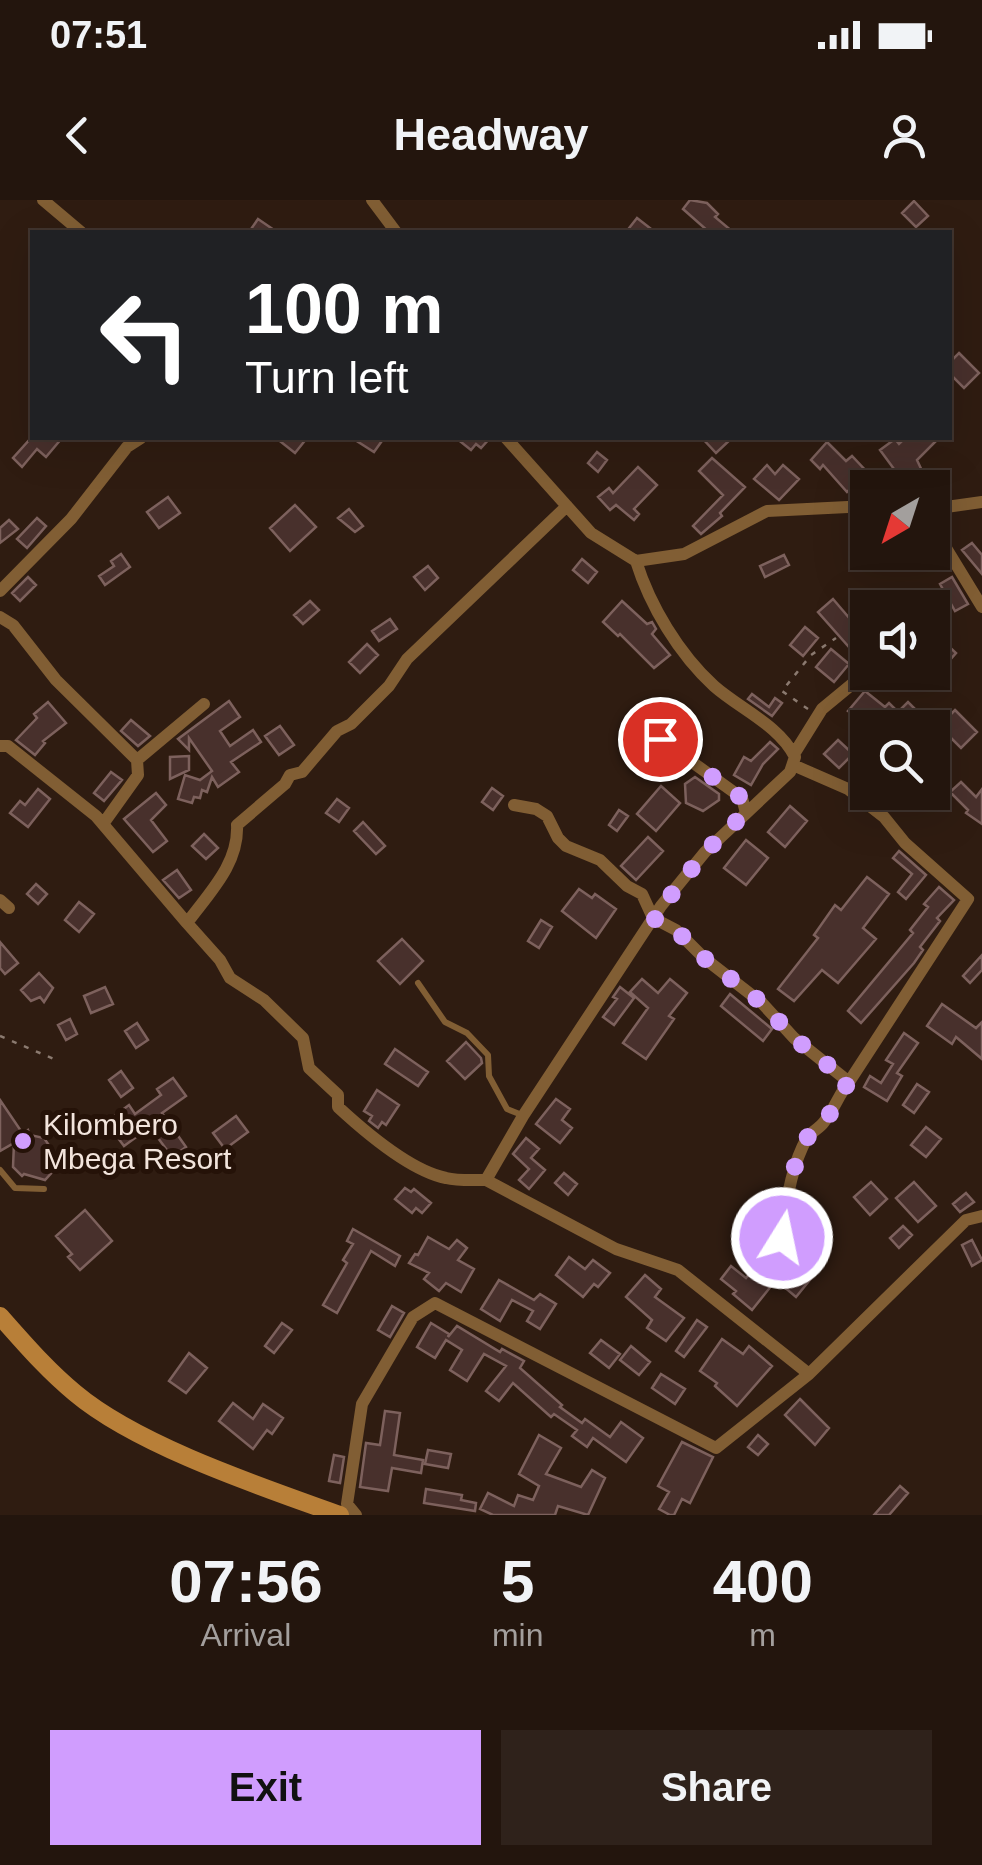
<!DOCTYPE html>
<html lang="en">
<head>
<meta charset="utf-8">
<style>
  body { margin:0; font-family:Helvetica,sans-serif; background:#2f221b; color:#f1f3f6; height:100vh; display:flex; flex-direction:column; font-size:38px; white-space:nowrap }
  * { box-sizing:border-box; margin:0 }
  p { font-size:32px; color:#a39f9d }
  .icon { flex:none; width:55px; height:55px; fill:none; stroke:currentColor; stroke-width:2; stroke-linecap:round; stroke-linejoin:round }
  .map { position:relative; height:1315px; overflow:hidden }
  .side { display:flex; flex-direction:column; background:#23150d; flex:1 }
  .side>* { flex:none }
  .top-card { position:absolute; left:30px; top:30px; width:922px; height:210px; border-radius:0px; box-shadow:0 10px 40px #0002,0 0 0 2px #40342e; background:#202124; color:#fff; overflow:hidden }
  .needle { width:65px; rotate:219deg }
  .fabs { position:absolute; left:850px; top:270px; display:grid; gap:20px }
  .fabs a { display:grid; place-items:center; width:100px; height:100px; border-radius:0px; background:#23150d; box-shadow:0 10px 40px #0002,0 0 0 2px #40342e; font-size:50px }
  .pin { position:absolute; display:grid; place-items:center; width:85px; height:85px; color:#fff; margin:-42px; border:5px solid #fff; border-radius:50%; box-shadow:0 2px 10px #0007 }
  .me { position:absolute; width:110px; margin:-55px; rotate:10deg; stroke-linejoin:round; filter:drop-shadow(0 0 8px #0008) }
  .turn { display:flex; align-items:center; gap:35px; height:210px; padding:0 50px; font-size:45px }
  .turn .icon { width:130px; height:130px; stroke-width:2.5 }
  .turn b { display:block; font-size:70px; line-height:85px }
  .eta { display:flex; justify-content:space-evenly; align-items:center; height:170px; text-align:center }
  .eta b { font-size:60px; font-weight:600; line-height:70px }
  .action { display:flex; gap:20px; margin-top:auto; padding:20px 50px }
  .action a { flex:1; height:115px; border-radius:0px; background:#d09dfe; color:#111; font-size:40px; font-weight:600; line-height:115px; text-align:center }
  .action a+a { background:#2f221b; color:#f1f3f6 }
  .status { display:flex; justify-content:space-between; align-items:center; height:70px; padding:0 50px; background:#23150d; direction:ltr }
  .status svg { height:28px; fill:currentColor }
  header { display:flex; justify-content:space-between; align-items:center; height:130px; padding:0 50px; background:#23150d; font-size:45px; font-weight:600 }
  .map>svg:first-child { display:block }
  .building { fill:#48302c; stroke:#7d615d; stroke-width:2.5 }
  .lines { fill:none; stroke-linecap:round; stroke-linejoin:round }
  .path { stroke:#8b7a70; stroke-width:2.5; stroke-dasharray:5 8; stroke-linecap:butt }
  .service { stroke:#815e34; stroke-width:6 }
  .minor { stroke:#815e34; stroke-width:12 }
  .secondary { stroke:#b87f38; stroke-width:18 }
  .route { stroke:#d09dfe; stroke-width:18; stroke-dasharray:0 32.4 }
  .poi-dot { fill:#d09dfe; stroke:#251208; stroke-width:4 }
  .labels { text-anchor:middle; dominant-baseline:central; stroke-width:10; stroke-linejoin:round; paint-order:stroke }
  .poi-label { font-size:30px; fill:#f2e4dc; stroke:#251208; text-anchor:start }
</style>
</head>
<body>
<div class="status"><b>07:51</b><svg viewBox="0 0 49 12"><path d="M0 12V9h3v3zM5 12V6h3v6zM10 12V3h3v9zM15 12V0h3v12zM26 1h20v11H26zM47 4h2v5h-2z"/></svg></div>
<header><svg class="icon" aria-label="back" viewBox="0 0 24 24"><path d="M15 5l-7 7 7 7"/></svg>Headway<svg class="icon" aria-label="person" viewBox="0 0 24 24"><circle cx="12" cy="8" r="4"/><path d="M4 21q1-7 8-7t8 7"/></svg></header>
<div class="map">
<svg width="982" height="1315" viewBox="0 0 982 1315">
  <rect width="100%" height="100%" fill="#2f1c11"/>
  <path class="building" d="M690 0 707 3 718 14 715 17 733 32H709L683 9Z
    M914 1 928 16 916 27 902 13Z
    M637 18 655 32H626Z
    M258 19 277 32H249Z
    M959 153 979 173 964 188 950 174V162Z
    M31 238H62L46 257 37 249 22 267 13 258Z
    M276 238H307L295 253Z
    M352 238H384L374 252Z
    M456 238H490L481 248 476 244 471 250Z
    M702 238H732L716 253Z
    M905 238H939L917 260 930 288H908L880 250 895 239 899 244Z
    M827 242 846 261 852 256 868 273 847 292 823 265 820 269 811 260Z
    M597 252 607 260 598 272 588 263Z
    M712 258 745 287 720 313 722 316 701 334 693 326 723 295 699 271Z
    M767 265 775 274 783 265 799 279 779 300 754 279Z
    M638 267 657 285 634 309 639 314 634 320 616 305 610 310 598 297 609 288 613 293Z
    M168 297 180 313 159 328 147 312Z
    M295 305 316 327 290 351 270 328Z
    M349 309 363 326 355 332 338 318Z
    M37 318 46 326 27 348 17 339Z
    M9 320 18 329 0 343V328Z
    M972 343 982 355V374L962 350Z
    M121 354 130 367 105 385 99 376 114 366 111 361Z
    M784 355 789 365 765 377 760 366Z
    M582 359 597 372 588 383 573 370Z
    M428 366 438 378 425 390 414 377Z
    M28 377 36 385 20 401 12 393Z
    M952 377 968 404 955 411 940 384Z
    M912 392 921 408H889L902 401 900 398Z
    M833 399 862 433 848 446 818 412Z
    M310 401 319 410 303 424 294 415Z
    M622 401 647 424 652 422 656 429 652 434 670 455 654 468 620 434 618 436 603 422Z
    M390 419 397 429 379 441 372 431Z
    M805 427 818 438 803 456 790 445Z
    M943 441 956 453 942 469 932 460V453Z
    M367 444 378 455 360 473 349 462Z
    M831 449 849 464 834 482 816 467Z
    M865 491 885 507 889 503 898 512 908 502 919 513 902 528H872L848 511Z
    M752 494 769 507 775 498 782 503 772 516 748 499Z
    M229 501 240 517 220 531 230 546 253 530 261 542 231 562 239 572 218 587 212 577 207 592 202 590 200 598 194 597 192 603 178 599 185 575 200 580 212 571 189 538V550L178 539Z
    M48 502 66 523 43 541 45 543 35 555 16 540 37 518 34 514Z
    M955 510 977 532 961 548 939 526Z
    M131 520 150 536 138 546 121 531Z
    M280 526 294 545 279 555 265 536Z
    M838 540 853 554 839 568 824 554Z
    M770 542 778 549 763 564 751 585 734 575 744 557 751 561Z
    M189 556V570L170 579V557Z
    M111 572 122 580 104 601 94 593Z
    M695 577 719 594V600L703 611 686 603 685 584Z
    M961 582 976 597 982 589V624L966 613 968 610 950 592Z
    M661 586 680 603 656 631 637 614Z
    M492 588 503 596 493 610 482 602Z
    M38 589 50 599 28 627 10 613 20 601 25 605Z
    M156 593 166 605 151 620 167 641 153 652 124 619Z
    M337 599 349 608 339 622 326 613Z
    M790 606 807 621 785 647 768 632Z
    M619 610 628 616 617 631 609 625Z
    M363 622 385 646 376 654 354 631Z
    M204 634 218 648 206 659 192 646Z
    M648 637 663 651 636 680 621 666Z
    M746 640 768 658 746 685 724 668Z
    M899 651 926 675 906 699 898 692 912 674 893 658Z
    M177 670 191 690 179 698 163 680Z
    M867 677 889 694 863 728 876 739 838 783 822 770 794 801 778 789 818 738 814 735 835 705 841 710Z
    M36 684 47 694 38 704 27 694Z
    M939 687 954 700 937 718 940 721 920 747 923 750 914 763 861 823 848 811 913 733 910 730 928 707 924 704Z
    M579 689 592 698 595 694 616 709 596 738 562 711Z
    M79 702 94 714 79 732 65 720Z
    M541 720 552 727 539 748 528 741Z
    M402 739 423 761 400 784 378 761Z
    M0 742 18 763 5 774 0 768Z
    M982 755V770L970 783 963 776Z
    M39 773 53 788 44 802 40 797 31 801 21 790Z
    M642 779 658 793 670 779 687 793 669 816 674 819 646 859 623 843 648 808 630 792Z
    M105 787 113 804 91 813 84 796Z
    M620 787 634 798 614 825 603 817 617 799 613 797Z
    M730 794 772 829 763 841 721 806Z
    M942 804 976 828 982 822V859L956 837 952 844 927 826Z
    M70 819 77 834 66 840 58 825Z
    M137 823 148 840 136 848 125 831Z
    M904 833 918 843 897 873 902 876 887 901 864 887 870 876 881 883 893 864 886 860Z
    M466 842 481 858 482 863 465 879 447 861Z
    M395 849 428 872 418 886 385 864Z
    M121 871 133 888 121 897 109 880Z
    M173 878 186 896 162 913 186 947 172 957 150 927 124 946 106 922 129 905 135 914 161 895 157 889Z
    M917 884 929 892 914 913 903 905Z
    M377 890 399 905 386 925 382 922 378 928 369 921 372 916 364 911Z
    M556 899 570 909 562 920 572 928 560 943 536 924Z
    M0 900 23 934 28 930 30 935 44 938 53 951 52 966 55 969 45 980 24 974 22 976 13 967 14 943 0 951Z
    M236 916 248 932 225 949 213 933Z
    M926 927 941 939 926 957 911 945Z
    M526 938 539 949 531 958 545 970 529 989 519 980 529 969 513 954Z
    M564 973 577 984 568 995 555 983Z
    M871 982 887 999 870 1015 854 997Z
    M914 982 936 1006 918 1022 896 998Z
    M405 988 411 992 414 989 431 1003 422 1013 416 1008 412 1013 395 999Z
    M966 993 974 1002 960 1012 953 1004Z
    M85 1010 112 1041 80 1070 68 1057 72 1054 56 1036Z
    M753 1010 762 1017 751 1030 742 1022Z
    M903 1026 912 1035 899 1048 890 1038Z
    M353 1029 400 1056 395 1066 371 1051 337 1113 323 1105 347 1063 343 1060 353 1044 347 1041Z
    M428 1037 449 1049 457 1040 467 1048 458 1060 474 1069 461 1092 446 1083 439 1091 424 1079 429 1073 409 1063 415 1054 418 1055Z
    M972 1040 982 1060 972 1066 962 1045Z
    M789 1047 818 1070 796 1097 776 1080 752 1110 733 1094 736 1091 721 1079 731 1066 746 1078 753 1070 763 1079Z
    M569 1057 585 1069 593 1060 610 1073 598 1087 594 1084 583 1097 556 1075Z
    M645 1075 661 1089 655 1097 684 1118 666 1141 647 1128 652 1120 626 1097Z
    M499 1080 534 1100 540 1094 556 1104 540 1129 527 1121 533 1111 512 1100 500 1121 481 1109Z
    M392 1106 404 1113 390 1137 378 1130Z
    M697 1120 707 1127 684 1157 676 1151Z
    M282 1123 292 1130 274 1153 265 1146Z
    M431 1123 449 1134 448 1137 457 1126 500 1152 502 1149 524 1161 520 1168 562 1205 560 1207 582 1223 585 1219 610 1237 621 1222 643 1238 626 1262 593 1238 587 1247 572 1236 577 1230 554 1214 551 1217 513 1183 499 1201 486 1191 506 1166 484 1154 467 1181 450 1170 462 1150 446 1140 435 1158 417 1147Z
    M722 1139 743 1154 749 1146 772 1166 737 1206 715 1186 717 1183 700 1171Z
    M601 1140 620 1154 609 1168 590 1153Z
    M631 1146 650 1162 639 1175 620 1160Z
    M189 1153 207 1168 186 1193 169 1181Z
    M661 1174 685 1189 675 1204 652 1188Z
    M800 1199 829 1228 815 1245 785 1215Z
    M233 1203 253 1219 263 1204 283 1218 272 1234 267 1230 253 1249 219 1221Z
    M385 1211 400 1213 394 1255 423 1260 421 1273 392 1268 388 1291 360 1287 366 1243 380 1245Z
    M539 1235 561 1248 546 1274 581 1287 592 1270 605 1278 588 1315 558 1306 555 1315H493L480 1309 488 1293 514 1306 518 1295 533 1300 539 1286 519 1274Z
    M758 1235 768 1244 758 1255 748 1247Z
    M682 1242 713 1257 690 1303 682 1299 674 1315H670L659 1309 669 1292 658 1286Z
    M428 1250 451 1254 448 1268 425 1264Z
    M334 1255 344 1257 340 1283 329 1281Z
    M900 1286 908 1293 889 1315H874Z
    M426 1289 462 1295 461 1300 476 1303 475 1311 424 1303Z"/>
  <g class="lines">
    <path class="path" d="M808 509 782 491 811 455 836 438
      M0 836 54 859"/>
    <path class="service" d="M418 783 445 822 467 833 488 855 489 876 507 909 522 915
      M0 970 15 988 44 989"/>
    <path class="minor" d="M43 0 81 32
      M372 0 396 32
      M506 238 591 333 636 361 684 354 767 311 868 306
      M932 309 982 302
      M932 325 982 407
      M636 361C650 406 679 454 714 486 740 509 779 525 795 557L790 572 705 652 661 706 523 916 486 980 616 1049 678 1070 809 1174
      M0 391 71 319 127 247 141 238
      M0 417 13 425 56 480 137 560 138 575 103 624
      M660 539 742 598 746 613
      M0 546H8L96 616 187 723
      M794 554 822 509 868 471
      M137 560 204 504
      M514 605 536 609 547 616 558 638 566 646 600 660 627 686 642 694 653 718 676 730 704 758 762 803 794 838 849 882 968 699 905 643 884 617 848 589 793 565
      M0 700 9 708
      M486 980C473 980 458 981 446 978 411 971 364 931 338 907V895L309 868 303 838 264 800 230 778 220 760 187 723C209 693 239 664 237 625L285 584 290 575 302 572 337 531 351 524 389 486 407 459 567 306
      M782 1038C785 1006 791 966 807 938 812 931 819 929 824 922 834 910 839 894 849 882
      M356 1315 347 1304 362 1204 413 1117 435 1103 716 1248 809 1174 966 1020 982 1016"/>
    <path class="secondary" d="M0 1116C24 1143 47 1170 75 1193 138 1246 262 1287 340 1315"/>
  </g>
  <g class="lines">
    <path class="route" d="M660 539 742 598 746 612 705 652 653 718 676 730 704 758 762 803 794 838 849 882C839 894 834 910 824 922 819 929 812 931 807 938 791 966 785 1006 782 1038"/>
  </g>
  <circle class="poi-dot" cx="23" cy="941" r="10"/>
  <g class="labels">
    <g class="poi-label">
      <text x="43" y="924">Kilombero<tspan x="43" dy="34">Mbega Resort</tspan></text>
    </g>
  </g>
</svg>
<div class="fabs">
<a><svg class="needle" viewBox="-14 -14 28 28"><path d="M0-13l5 13h-10z" fill="#e53935"/><path d="M0 13l5-13h-10z" fill="#a39f9d"/></svg></a>
<a><svg class="icon" aria-label="sound" viewBox="0 0 24 24"><path d="M4 9h4l5-4v14l-5-4H4zM17 9q2 3 0 6"/></svg></a>
<a><svg class="icon" aria-label="search" viewBox="0 0 24 24"><circle cx="10" cy="10" r="6"/><path d="M15 15l6 6"/></svg></a>
</div>
<div class="pin" style="left:660px;top:539px;background:#d93025"><svg class="icon" aria-label="arrive" viewBox="0 0 24 24"><path d="M6 21V4h12l-3 4 3 4H6"/></svg></div>
<svg class="me" style="left:782px;top:1038px" viewBox="-20 -20 40 40"><circle r="17" fill="#d09dfe" stroke="#fff" stroke-width="3"/><path d="M0-11L8 9 0 5-8 9z" fill="#fff"/></svg>
<div class="top-card">
<div class="turn"><svg class="icon" aria-label="left" viewBox="0 0 24 24"><path d="M17 20v-9H6M10 6l-5 5 5 5"/></svg><div><b>100 m</b>Turn left</div></div>
</div>
</div>
<section class="side">
<div class="eta">
<div><b>07:56</b><p>Arrival</p></div>
<div><b>5</b><p>min</p></div>
<div><b>400</b><p>m</p></div>
</div>
<div class="action"><a>Exit</a><a>Share</a></div>
</section>
</body>
</html>
